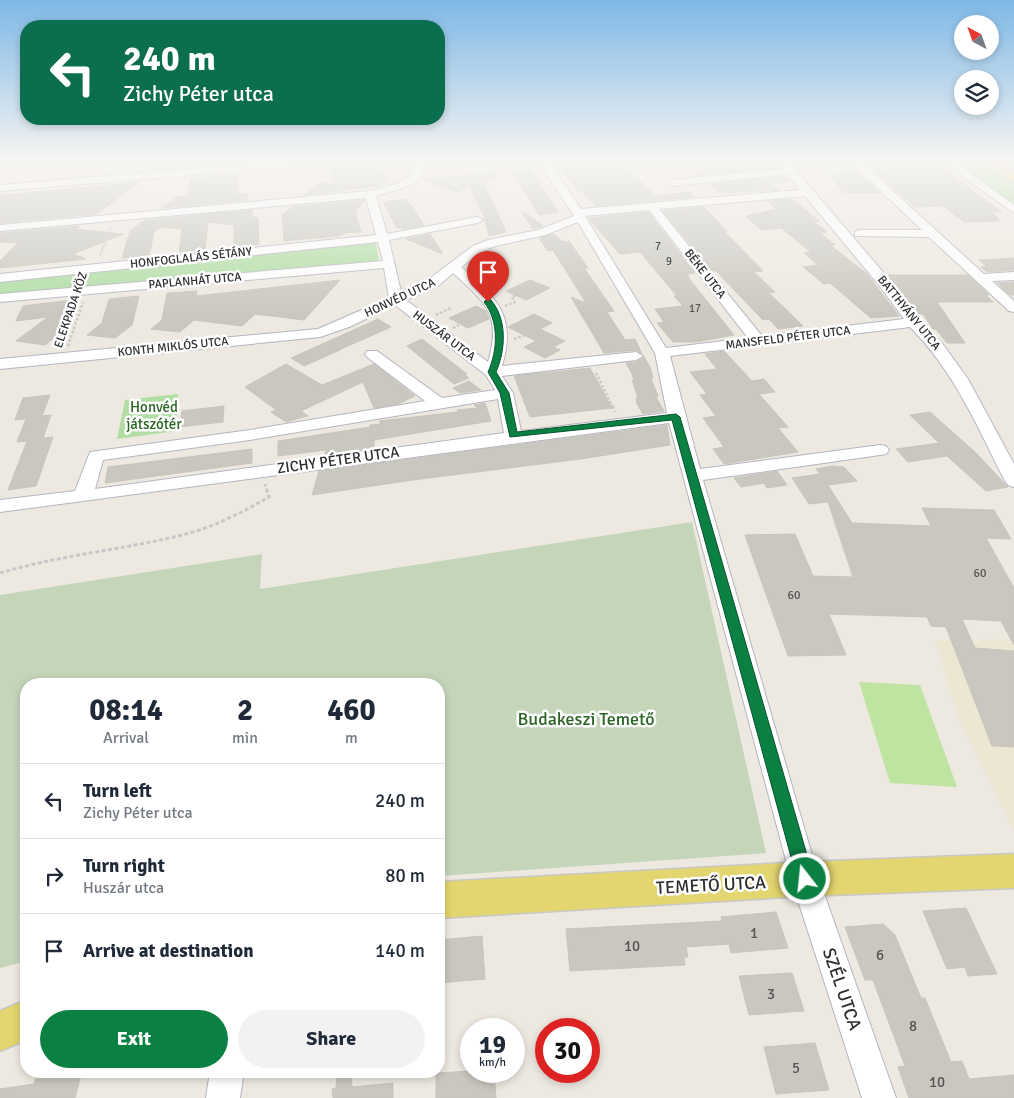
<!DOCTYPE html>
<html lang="en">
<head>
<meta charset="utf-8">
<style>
  body { margin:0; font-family:Signika,sans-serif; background:#f2f2f3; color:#1f2937; height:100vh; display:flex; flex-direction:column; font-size:19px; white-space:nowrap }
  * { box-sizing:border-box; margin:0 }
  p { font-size:16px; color:#747a83 }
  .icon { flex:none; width:28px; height:28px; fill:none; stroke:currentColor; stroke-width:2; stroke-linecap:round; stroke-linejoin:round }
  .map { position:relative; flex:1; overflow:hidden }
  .sheet { position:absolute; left:20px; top:678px; width:425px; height:400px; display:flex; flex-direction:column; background:#fff; border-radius:20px; box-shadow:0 2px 8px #0003 }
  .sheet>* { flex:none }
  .top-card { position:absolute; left:20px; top:20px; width:425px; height:105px; border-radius:20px; box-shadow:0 2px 8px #0003; background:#0b6e4f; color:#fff; overflow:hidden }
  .needle { width:32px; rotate:319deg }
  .controls { position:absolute; left:954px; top:15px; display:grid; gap:10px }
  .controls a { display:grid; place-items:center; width:45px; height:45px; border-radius:50%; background:#fff; box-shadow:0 2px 8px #0003; font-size:25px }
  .speed { position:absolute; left:460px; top:1018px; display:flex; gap:10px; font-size:25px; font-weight:700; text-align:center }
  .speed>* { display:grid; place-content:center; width:65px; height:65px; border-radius:50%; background:#fff; box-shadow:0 2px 8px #0003; line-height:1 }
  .speed small { font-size:12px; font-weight:400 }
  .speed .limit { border:8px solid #d22; background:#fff; color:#111 }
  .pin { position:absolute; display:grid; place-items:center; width:42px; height:42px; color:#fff; margin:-51px -21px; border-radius:50% 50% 50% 0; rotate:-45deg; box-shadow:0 0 5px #0007 }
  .pin .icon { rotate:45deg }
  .me { position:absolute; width:55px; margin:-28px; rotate:344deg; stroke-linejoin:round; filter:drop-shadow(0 0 4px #0008) }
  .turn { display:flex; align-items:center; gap:18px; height:105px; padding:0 20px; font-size:22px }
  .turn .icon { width:65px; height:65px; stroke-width:2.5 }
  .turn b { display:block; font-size:35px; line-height:42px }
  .eta { display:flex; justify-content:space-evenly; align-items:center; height:85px; text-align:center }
  .eta b { font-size:30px; font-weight:800; line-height:35px }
  .primary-button { display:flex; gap:10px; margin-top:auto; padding:10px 20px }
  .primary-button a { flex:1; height:58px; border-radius:30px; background:#0b8043; color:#fff; font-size:20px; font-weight:800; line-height:58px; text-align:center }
  .primary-button a+a { background:#f2f2f3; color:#1f2937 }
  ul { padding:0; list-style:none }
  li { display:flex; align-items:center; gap:15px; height:75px; padding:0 20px; border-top:1px solid #e0e1e3 }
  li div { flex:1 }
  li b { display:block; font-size:19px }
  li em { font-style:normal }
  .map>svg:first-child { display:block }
  .education { fill:#ece7d2 }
  .green { fill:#b0dda3 }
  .cemetery { fill:#c4d5ba }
  .pitch { fill:#bfe3a0 }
  .building { fill:#c9c7bf; stroke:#c8c5ba }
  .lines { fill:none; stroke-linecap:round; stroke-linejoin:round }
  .minor-casing { stroke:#b4b5bf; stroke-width:2 }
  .major-casing { stroke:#c8c8c8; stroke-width:3 }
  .path-far2 { stroke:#c8c8c8; stroke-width:2; stroke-dasharray:2 1; stroke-linecap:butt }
  .path-far1 { stroke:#c8c8c8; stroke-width:2.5; stroke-dasharray:2.5 2; stroke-linecap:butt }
  .path { stroke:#c8c8c8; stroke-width:3; stroke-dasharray:4 2.5; stroke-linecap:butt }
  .minor { fill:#fff; fill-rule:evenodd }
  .major { fill:#e3d56f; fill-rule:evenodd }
  .route { fill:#0b8043; stroke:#07532c }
  .labels { text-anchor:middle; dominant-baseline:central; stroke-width:5; stroke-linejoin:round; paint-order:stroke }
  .far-number-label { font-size:11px; fill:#545452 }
  .far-street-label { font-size:12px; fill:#2d2d2d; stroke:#fff }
  .number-label { font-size:12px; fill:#545452 }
  .park-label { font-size:15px; fill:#296423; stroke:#fff }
  .street-label { font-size:15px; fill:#2d2d2d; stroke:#fff }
  .near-number-label { font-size:15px; fill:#545452 }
  .near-park-label { font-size:18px; fill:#296423; stroke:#fff }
  .near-street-label { font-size:18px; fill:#2d2d2d; stroke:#fff }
</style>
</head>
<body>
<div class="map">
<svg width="1014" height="1098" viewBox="0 0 1014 1098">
  <rect width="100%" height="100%" fill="#ede9e1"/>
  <path class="education" d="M1014 639V830L959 719 935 641Z"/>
  <path class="green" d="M946 161H987L1014 178V210Z
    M376 243 379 262 0 296V280Z
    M178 394 176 431 117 439 125 400Z"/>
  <path class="cemetery" d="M692 522 766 853 439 876V684H26V961L0 968V595L262 554 260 589Z"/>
  <path class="pitch" d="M859 682 920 685 957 787 890 783Z"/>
  <path class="building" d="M373 161 387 177 380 186 305 195 318 183 333 184 330 167Z
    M932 161 1002 212H992L1000 221 964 222 943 206 915 207 873 170H886L877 162Z
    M620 162 656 196 690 192 695 197 596 206 582 191H578L560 167Z
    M751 162 756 168H774L700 175 695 172 707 171 701 165Z
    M531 169 558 212 539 215 513 171Z
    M837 170H856L880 193H844L830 175H842Z
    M498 173V177L484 182 506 232 489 236 485 219 470 187 456 192 421 179Z
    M238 174V194L247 193 248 200 161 208 177 197 188 196 190 178Z
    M784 176 790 182 771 183 779 190 719 193 710 184Z
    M140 182 96 214 0 223V197L4 195Z
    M405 199 414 209 424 225 403 229 402 227 397 228 383 202Z
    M792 199 819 221 814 222 827 232 820 233 835 245H830L867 274 899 316 871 318 830 283 824 284 803 267 818 265 804 253 811 252 781 228 761 230 746 216 777 209 767 201Z
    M365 200 355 212 361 232 345 233 340 236 284 241 282 215 292 207Z
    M704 207 727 231H724L763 271 754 272 775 292 769 293 803 326 778 329 769 319 763 320 716 271H712L663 211Z
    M251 210 253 217 258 218 259 244 234 247V225L208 222 205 250 179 252 182 229 161 227 154 232 149 256 122 258 130 231 145 220Z
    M524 212 543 226 533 229 522 213Z
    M648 212 695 273 687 274 689 276H687L734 335 696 342H673L657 323 664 322 655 309 683 306 674 296H677L640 252 620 254 588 218Z
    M80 226 75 229 123 234 73 254 86 259 0 268V261L18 243 0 242V233Z
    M430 234 443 254 406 239Z
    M553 234 564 242 569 241 588 268H584L614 311 607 312 625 340 635 339 642 354 636 350 604 353 571 297 586 303 553 250 548 251 539 238Z
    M1014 258V270L987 272 981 267H987L979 260Z
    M888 275H968L989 295H986L993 302H937L965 343H947L936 329H933L923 314H917Z
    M340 280 304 320 255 314 242 326 194 320 180 332 151 329 162 320 167 293 197 291 196 296Z
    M530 280 550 288 526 300 506 291Z
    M1014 282V295H1010L997 283Z
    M139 296 132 325 115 338 87 335 102 323 109 299Z
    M72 300 62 331 45 345 16 341 48 317 16 321 23 306Z
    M476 306 486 311 489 319 468 328 449 318Z
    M534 314 552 323 540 329 565 341 553 347 560 350 545 358 524 347 536 341 508 327Z
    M378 319 391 327 339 350 336 348 340 350 304 366 291 358Z
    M422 339 467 374 465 375 469 378 454 384 407 346Z
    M724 351 752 381 764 379 775 392 759 394 788 427 778 428 798 452 724 464 713 449 724 447 703 418 716 416 700 395 707 394 690 372 717 369 705 354Z
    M644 357 650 367 653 378 651 379 658 396 656 397 664 411 643 414 637 404 636 398H638L632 380H634L632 374 626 363 636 362Z
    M286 364 322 385 374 364 415 396 398 404 374 408 363 382 301 411 308 416 286 422 271 412 276 410 245 387Z
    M590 368 612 408 530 417 514 376Z
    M469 381 481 390 460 393 453 388Z
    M50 395 42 416 51 415 43 438 53 437 36 486 8 490 27 441 17 442 26 419 15 420 23 398Z
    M485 403 491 421 374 440V449L324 456 326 450 278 456V441L370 427V425L381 424 379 421 458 412 457 410 478 408 474 405Z
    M224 406 223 422 180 427 182 411Z
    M930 412 975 452 1008 487 986 491 947 456 908 462 896 449 939 443 910 415Z
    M667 425 670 445 581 459 413 480 312 495 319 471Z
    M252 449V463L105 483 108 467Z
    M832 466 844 467 857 481 828 485 852 523 931 526 922 508 994 510 1011 539 986 538 1014 588V645L1001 621 962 619 975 648 1014 651V747L992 746 946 627 931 626 927 617 829 614 846 655 788 656 745 535 795 534 813 576 853 577 828 502 809 504 792 478 820 474 816 469Z
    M777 471 787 485 767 488 764 483 741 487 734 478Z
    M966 908 997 974 968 976 965 967 947 969 923 911Z
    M776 912 788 948 731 953 729 944 686 947 688 957H684L685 965 570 971 566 929 722 921 721 917Z
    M883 924 895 935 921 998H925L951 1062 962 1061 969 1079 1014 1075V1098H909L898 1067 905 1066 873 980H865L845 927Z
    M482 936 485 979 439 983V940Z
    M792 973 804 1011 749 1015 739 976Z
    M815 1043 829 1090 776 1094 764 1047Z
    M38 1071H82L75 1098H0V1089L34 1084Z
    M337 1071H351L352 1087 393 1083V1098H333L332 1089 336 1088Z
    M471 1071H494L496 1098H436V1073Z"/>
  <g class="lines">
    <g class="minor-casing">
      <path id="minor" d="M285 161H331L326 164 0 191V185Z
        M411 161H421C435 184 390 191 376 196L387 234 477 217 483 220 477 223 389 240 401 292 429 279 473 246 488 240 538 230 574 216 538 161H548L581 209 800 190 788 174 673 186 668 183 673 180 783 169 777 161H788L888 278 918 319 942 343 968 379 1014 464V487L1008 485 1005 481C977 426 954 371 910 327L670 356 700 469 880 445 886 446 889 450 886 454 880 455 703 480 819 879 896 1098H862L791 879 669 423 0 512V500L75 491 90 452 250 430 425 401 367 357 365 354 367 351H377L442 398 495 390 486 375 395 305 349 327 320 337 0 369V359L318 329 389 298 384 268 0 302V294L383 261 378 242 0 282V274L376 235 366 198 0 231V225L369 191C382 187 423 181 411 161ZM805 196 878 284 904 319 762 336 659 209ZM649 210 748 338 666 348 585 216ZM578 222 655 353 667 413 521 431 513 393 502 376 636 360 643 356 636 352 502 366C517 315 497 299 461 267L481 252 495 246 545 235ZM453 273C486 303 502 315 488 362L406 300 439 285ZM498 399 504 433 95 489 103 460 250 440Z
        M849 161H860L984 274 1014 272V280L992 281 1014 301V312L1009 311 929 237 855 236V232L859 230H922Z
        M941 161H953L1014 205V213Z
        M210 1071H244L240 1098H206Z"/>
    </g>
    <g class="major-casing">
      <path id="major" d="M981 161H996L1014 172V182Z
        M1014 854V888L805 896 439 918V882L805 862Z
        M26 1000V1040L0 1051V1011Z"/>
    </g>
    <path class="path-far2" d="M100 256 111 227"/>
    <path class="path-far1" d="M493 287 506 281
      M505 306 515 302 512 297 516 295
      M436 315 451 308
      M453 328 461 324
      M514 339 525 335
      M68 346 83 302
      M596 373 612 406"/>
    <path class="path" d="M612 405 615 412
      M0 573C60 555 122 550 182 535 212 528 243 512 269 497L265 484"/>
    <use href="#minor" class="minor"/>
    <use href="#major" class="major"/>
  </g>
  <linearGradient id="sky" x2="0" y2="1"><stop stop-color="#7eb8e6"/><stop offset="0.51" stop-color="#f7f5f2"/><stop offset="1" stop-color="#f7f5f2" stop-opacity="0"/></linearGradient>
  <rect width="1014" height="315" fill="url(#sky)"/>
  <path class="route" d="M486 300H491C507 319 506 349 496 372L509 393 517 432 676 414 680 417 814 879 811 885 805 887 800 885 797 879 672 420 510 437 500 393 488 372C498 350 499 321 484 302Z"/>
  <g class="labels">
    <g class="far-number-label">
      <text x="658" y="246">7</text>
      <text x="669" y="261">9</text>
      <text x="695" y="308">17</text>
    </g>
    <g class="far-street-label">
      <text transform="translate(191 258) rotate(-6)">HONFOGLALÁS SÉTÁNY</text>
      <text transform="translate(705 274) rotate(52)">BÉKE UTCA</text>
      <text transform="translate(195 281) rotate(-5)">PAPLANHÁT UTCA</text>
      <text transform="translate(400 298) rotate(-25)">HONVÉD UTCA</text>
      <text transform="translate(71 310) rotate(-71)">ELEKPADA KÖZ</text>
      <text transform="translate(909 313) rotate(51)">BATTHYÁNY UTCA</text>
      <text transform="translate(444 336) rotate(37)">HUSZÁR UTCA</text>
      <text transform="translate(788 338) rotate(-7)">MANSFELD PÉTER UTCA</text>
      <text transform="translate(173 347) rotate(-6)">KONTH MIKLÓS UTCA</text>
    </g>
    <g class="number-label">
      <text x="980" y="573">60</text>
      <text x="794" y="595">60</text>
    </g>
    <g class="park-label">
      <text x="154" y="407">Honvéd<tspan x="154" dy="17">játszótér</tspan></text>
    </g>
    <g class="street-label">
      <text transform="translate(338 460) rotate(-8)">ZICHY PÉTER UTCA</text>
    </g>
    <g class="near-number-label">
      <text x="754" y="933">1</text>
      <text x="632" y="946">10</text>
      <text x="880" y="955">6</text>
      <text x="771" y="994">3</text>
      <text x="913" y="1026">8</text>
      <text x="796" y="1068">5</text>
      <text x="937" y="1082">10</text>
    </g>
    <g class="near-park-label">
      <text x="586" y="719">Budakeszi Temető</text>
    </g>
    <g class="near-street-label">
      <text transform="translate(711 885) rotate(-3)">TEMETŐ UTCA</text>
      <text transform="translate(842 989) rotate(71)">SZÉL UTCA</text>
    </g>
  </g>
</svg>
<div class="controls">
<a><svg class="needle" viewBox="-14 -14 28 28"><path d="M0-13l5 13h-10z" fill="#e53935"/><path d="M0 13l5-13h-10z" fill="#747a83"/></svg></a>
<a><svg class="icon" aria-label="layers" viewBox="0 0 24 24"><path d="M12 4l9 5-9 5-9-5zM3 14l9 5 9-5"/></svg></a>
</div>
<div class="speed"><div>19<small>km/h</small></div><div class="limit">30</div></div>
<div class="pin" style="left:488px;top:302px;background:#d93025"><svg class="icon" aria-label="arrive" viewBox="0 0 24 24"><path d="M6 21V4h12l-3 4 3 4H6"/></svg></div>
<svg class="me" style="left:805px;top:879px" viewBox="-20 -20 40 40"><circle r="17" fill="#0b8043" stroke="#fff" stroke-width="3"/><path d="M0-11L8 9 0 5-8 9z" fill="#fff"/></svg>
<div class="top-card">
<div class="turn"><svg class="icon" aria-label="left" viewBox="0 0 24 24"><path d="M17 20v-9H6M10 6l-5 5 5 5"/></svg><div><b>240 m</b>Zichy Péter utca</div></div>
</div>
<section class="sheet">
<div class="eta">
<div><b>08:14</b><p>Arrival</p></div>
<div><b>2</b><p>min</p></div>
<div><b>460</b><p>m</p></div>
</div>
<ul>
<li><svg class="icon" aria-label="left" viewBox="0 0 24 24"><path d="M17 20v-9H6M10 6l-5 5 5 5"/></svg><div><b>Turn left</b><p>Zichy Péter utca</p></div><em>240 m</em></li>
<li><svg class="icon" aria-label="right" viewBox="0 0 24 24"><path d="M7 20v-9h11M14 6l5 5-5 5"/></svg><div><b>Turn right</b><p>Huszár utca</p></div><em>80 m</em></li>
<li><svg class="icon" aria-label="arrive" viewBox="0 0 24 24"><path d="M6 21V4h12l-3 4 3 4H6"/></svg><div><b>Arrive at destination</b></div><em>140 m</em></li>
</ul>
<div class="primary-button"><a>Exit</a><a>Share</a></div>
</section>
</div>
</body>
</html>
